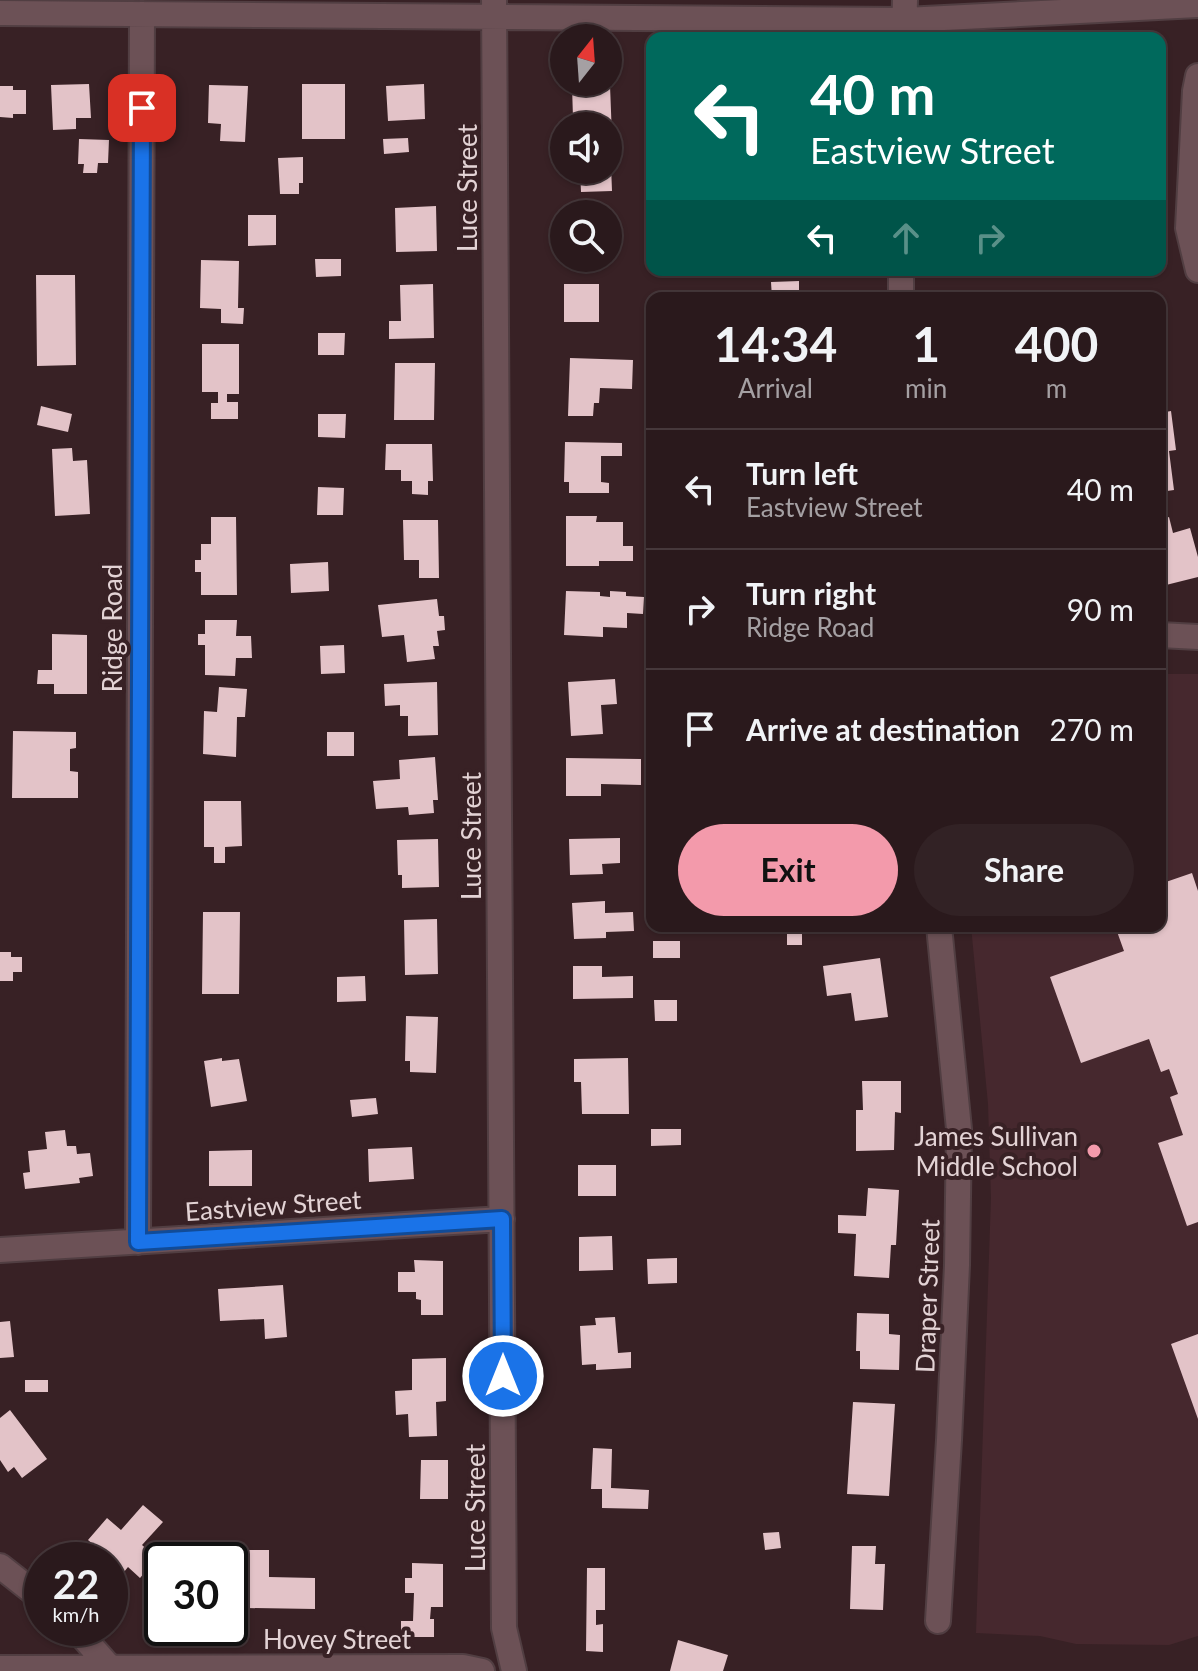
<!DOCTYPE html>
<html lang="en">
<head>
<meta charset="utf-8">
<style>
  body { margin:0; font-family:Lato,sans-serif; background:#322225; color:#f1f3f6; height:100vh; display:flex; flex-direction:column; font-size:30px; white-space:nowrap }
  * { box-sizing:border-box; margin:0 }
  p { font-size:26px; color:#a5a0a3 }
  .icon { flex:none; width:44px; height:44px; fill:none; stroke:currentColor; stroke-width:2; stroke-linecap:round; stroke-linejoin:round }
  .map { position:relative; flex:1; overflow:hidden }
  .side { position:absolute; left:646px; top:292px; width:520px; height:640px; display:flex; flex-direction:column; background:#2a191c; border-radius:16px; box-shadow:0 2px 6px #0004,0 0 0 2px #46383b }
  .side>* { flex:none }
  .banner { position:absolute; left:646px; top:32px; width:520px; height:244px; border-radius:16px; box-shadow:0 2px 6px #0004,0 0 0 2px #46383b; background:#00695c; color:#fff; overflow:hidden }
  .needle { width:52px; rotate:17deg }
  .tools { position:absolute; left:550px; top:24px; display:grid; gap:16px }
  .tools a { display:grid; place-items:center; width:72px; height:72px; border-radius:50%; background:#2a191c; box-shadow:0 2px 6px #0004,0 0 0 2px #46383b; font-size:40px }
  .speed { position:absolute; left:24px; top:1542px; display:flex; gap:16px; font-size:40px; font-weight:700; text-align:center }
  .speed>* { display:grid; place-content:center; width:104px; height:104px; border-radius:50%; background:#2a191c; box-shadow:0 2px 6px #0004,0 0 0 2px #46383b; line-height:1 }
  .speed small { font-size:20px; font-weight:400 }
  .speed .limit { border:4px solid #111; border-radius:12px; background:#fff; color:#111 }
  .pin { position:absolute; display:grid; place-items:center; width:68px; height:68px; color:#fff; margin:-34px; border-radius:16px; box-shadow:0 4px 12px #0006 }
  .me { position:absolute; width:88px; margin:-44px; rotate:0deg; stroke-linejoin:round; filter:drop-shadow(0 0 6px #0008) }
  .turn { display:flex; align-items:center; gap:28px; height:168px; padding:0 32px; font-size:36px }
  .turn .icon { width:104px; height:104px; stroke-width:2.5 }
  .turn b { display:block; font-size:56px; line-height:68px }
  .lanes { display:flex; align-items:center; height:76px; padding:0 32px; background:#0003; justify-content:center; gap:40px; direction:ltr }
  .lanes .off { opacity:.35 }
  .eta { display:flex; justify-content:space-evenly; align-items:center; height:136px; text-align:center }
  .eta b { font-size:48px; font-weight:700; line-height:56px }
  .action { display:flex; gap:16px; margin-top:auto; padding:16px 32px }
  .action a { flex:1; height:92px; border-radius:48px; background:#f39aab; color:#111; font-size:32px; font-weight:700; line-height:92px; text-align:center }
  .action a+a { background:#322225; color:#f1f3f6 }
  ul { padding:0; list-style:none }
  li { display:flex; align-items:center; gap:24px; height:120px; padding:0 32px; border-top:2px solid #46383b }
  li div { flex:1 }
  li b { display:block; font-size:30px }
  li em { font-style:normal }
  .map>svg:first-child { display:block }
  .built { fill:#46282e }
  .building { fill:#e3c3c8 }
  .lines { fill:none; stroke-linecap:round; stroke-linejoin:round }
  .street-casing { stroke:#513e42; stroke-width:28 }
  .street { stroke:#6c5156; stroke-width:24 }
  .route-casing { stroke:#114b97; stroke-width:20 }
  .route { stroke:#1a73e8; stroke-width:14 }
  .poi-dot { fill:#f39aab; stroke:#382125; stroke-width:3 }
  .labels { text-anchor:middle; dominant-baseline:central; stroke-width:8; stroke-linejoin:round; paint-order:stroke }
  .street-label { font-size:26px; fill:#e3d3d5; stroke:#382125 }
  .poi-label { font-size:26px; fill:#e3d3d5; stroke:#382125; text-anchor:end }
</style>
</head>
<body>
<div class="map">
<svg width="1198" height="1671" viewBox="0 0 1198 1671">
  <rect width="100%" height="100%" fill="#382125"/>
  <path class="built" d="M1160 674H1198V1636L1169 1645 1076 1644 1040 1636 976 1633 991 1198 988 1104 971 926H1160Z"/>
  <path class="building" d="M89 84 91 118H76V129L53 130 51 85Z
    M302 84H345V139H302Z
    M424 84 425 119 388 121 386 86Z
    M209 85 248 86 245 142 220 141 221 124 208 123Z
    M610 85 612 137 608 138V126H589V117L573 118 572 86Z
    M0 86H13V90H26V114H13V118L0 117Z
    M408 138 409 152 384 154 383 139Z
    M79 139 109 140 108 163H98L97 173H83L84 164H78Z
    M303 157V183H299V194H280L278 158Z
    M608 165H611L612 191 581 192 580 170H608Z
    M569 204H598V214H569Z
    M436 206 437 251 396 252 395 208Z
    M248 215H276V245L248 246Z
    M315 259H341V276L316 277Z
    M201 260 239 261 238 308H244L243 324 221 323V309L200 308Z
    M649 270H680L678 278Z
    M36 275H75L76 365 37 366Z
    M799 281V297L772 298 771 282Z
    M433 284 434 338 389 339V321H401L400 285Z
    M564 284H599V322H564Z
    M318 333H345L344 355H318Z
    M202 344H239V394H227V402H238V419H211V403H218V392H202Z
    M1160 350H1164L1166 378H1160Z
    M570 358 633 360 632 389 600 388 599 403H594L593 416H568Z
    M395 363H435L434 420H394Z
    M41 406 72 414 68 432 37 425Z
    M1171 411 1176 450 1169 451 1174 490 1160 492V413Z
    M318 414H346L345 438 318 437Z
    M565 442 622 443V456H601V482L609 483V493H569V482H564Z
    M386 444H432L433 481H428V495L412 494V481H401V470H385Z
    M72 448 73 461 87 460 90 514 55 516 52 449Z
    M318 487 344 488 343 515H317Z
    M566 516H597L596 522H623V546H633V561H599V566H566Z
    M211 517H236L237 595H201V572H195V560H201V544H211Z
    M1169 517 1173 533 1190 528 1198 557V577L1166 585 1160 562V520Z
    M403 520H438L439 578H419V560H404Z
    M328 562 329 591 291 593 290 564Z
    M566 591 600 592V596L610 597V591L626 592V596L644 597 643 614 627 613V628L603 627V637L564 635Z
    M437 599 439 616H444L445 630 437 631 439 646H433L435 659 407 662 404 635 382 637 378 605Z
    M205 620H237L236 636H251L252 658H236L235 676 205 675V645H198V634H205Z
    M52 634 87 635V694H54V684H37L38 670H52Z
    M344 645 345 673 321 674 320 646Z
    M615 679 617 704 601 705 603 734 571 736 568 682Z
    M437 682 438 735 408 736V716H400V705L385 706 384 684Z
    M219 687 247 689 245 717H237L236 757 203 754 204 711 217 712Z
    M13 731 76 732V748L70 749V771L78 772V798H12Z
    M327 732H354V756H327Z
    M435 757 438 800H433L434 813 409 815 408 807 376 809 373 781 400 779 399 760Z
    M566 758 641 759V785L601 784V796H566Z
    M204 801H241L242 846 225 847V863H214V847H204Z
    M620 838V863L602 864 603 874 570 875 569 839Z
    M438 839 439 887 402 888V875H398L397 840Z
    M1192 873 1198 891V1222L1187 1226 1158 1143 1183 1135 1170 1097 1178 1094 1169 1069 1161 1072 1149 1039 1081 1063 1050 977 1124 951 1115 926H1160V884Z
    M605 901V913L633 912 634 931 606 932V938L574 939 572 903Z
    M203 912H240L239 994H202Z
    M437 919 438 974 405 975 404 920Z
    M787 928H802V945H787Z
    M653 941H680V958H653Z
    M0 952H11V957H22V972H13V981H0Z
    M880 958 888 1017 855 1021 851 993 827 996 823 966Z
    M573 966H602V977L633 976V998L573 999Z
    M365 976 366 1001 337 1002V977Z
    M654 1000H677V1021H655Z
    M406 1016 438 1017 436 1073 410 1072V1061H405Z
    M222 1058V1061L239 1059 247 1101 211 1107 204 1061Z
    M628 1058 629 1114H582L581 1082H574V1059Z
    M862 1081H901V1113L895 1112 894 1150 856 1151V1110H863Z
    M376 1098 378 1114 352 1117 350 1100Z
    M651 1129H681V1145L651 1146Z
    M65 1130 67 1146H76L77 1154 90 1153 93 1176 79 1178 80 1183 25 1189 23 1173 30 1172 28 1151 47 1149 45 1132Z
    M412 1147 414 1179 369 1182 368 1149Z
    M252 1150V1186H209V1151Z
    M578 1165H616V1196H578Z
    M868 1188 899 1190 896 1245H891L889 1278 854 1276 856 1234 838 1233V1215L866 1216Z
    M612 1236 613 1270 579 1271V1237Z
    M677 1258V1283L648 1284 647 1259Z
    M414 1260 443 1261V1315H421V1300L416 1299V1292H398V1272H415Z
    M283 1285 287 1337 265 1339 264 1319 220 1321 218 1289Z
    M857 1313 889 1314V1334L900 1335 899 1370 860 1369V1351H856Z
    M615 1317 618 1353 631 1352V1368L596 1370V1364L582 1365 580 1326 596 1325 595 1318Z
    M10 1321 14 1357 0 1358V1322Z
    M1198 1334V1419L1171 1344Z
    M446 1358V1401L436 1402 437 1436 409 1437 408 1414 396 1415 395 1391 412 1390V1359Z
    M25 1380H48V1392H25Z
    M853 1402 895 1404 889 1496 847 1494Z
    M10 1410 47 1459 22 1478 14 1467 8 1472 0 1460V1418Z
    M593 1448 612 1449 611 1488 649 1490 648 1509 602 1508V1489H591Z
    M421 1460H448V1499H420Z
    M143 1505 163 1522 142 1545 157 1558 140 1578 128 1567 124 1572 88 1540 107 1518 121 1530Z
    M779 1532 781 1548 765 1550 763 1533Z
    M852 1546H876L875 1564H885L883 1610 850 1609Z
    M247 1550H269V1577L315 1578V1609L246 1608Z
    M412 1563 443 1564V1607H431L430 1619H434V1637H401V1621H413L414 1593H405V1578H412Z
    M587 1568H605V1610H596V1625L603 1624V1652L586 1651Z
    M678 1640 728 1655 723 1671H670Z"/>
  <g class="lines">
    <g class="street-casing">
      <path id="street" d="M494 0 504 1628 514 1671
        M0 13 905 20 1198 5
        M904 38 905 0
        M1198 76 1195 91 1188 228 1198 270
        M901 270V298
        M1160 635 1198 637
        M138 1242 142 14
        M0 1250 502 1219
        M0 1566 42 1599
        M938 1621 949 1440 957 1265 959 1129 939 926
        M75 1628 113 1671
        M0 1668 463 1667 482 1671"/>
    </g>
    <use href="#street" class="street"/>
  </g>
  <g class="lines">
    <g class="route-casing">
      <path id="route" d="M142 108 138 1242 502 1219 503 1376"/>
    </g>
    <use href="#route" class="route"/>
  </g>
  <circle class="poi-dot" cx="1094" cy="1151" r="8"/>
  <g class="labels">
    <g class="street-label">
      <text transform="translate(467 188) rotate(-90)">Luce Street</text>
      <text transform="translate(112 628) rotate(-90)">Ridge Road</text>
      <text transform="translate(471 836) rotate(-90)">Luce Street</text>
      <text transform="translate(273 1205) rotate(-4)">Eastview Street</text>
      <text transform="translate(927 1296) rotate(-88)">Draper Street</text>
      <text transform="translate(475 1508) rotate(-90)">Luce Street</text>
      <text x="337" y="1639">Hovey Street</text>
    </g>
    <g class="poi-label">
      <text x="1078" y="1136">James Sullivan<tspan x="1078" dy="30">Middle School</tspan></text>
    </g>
  </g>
</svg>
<div class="tools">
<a><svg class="needle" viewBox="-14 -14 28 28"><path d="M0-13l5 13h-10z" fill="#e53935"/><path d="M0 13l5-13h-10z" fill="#a5a0a3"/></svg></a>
<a><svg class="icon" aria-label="sound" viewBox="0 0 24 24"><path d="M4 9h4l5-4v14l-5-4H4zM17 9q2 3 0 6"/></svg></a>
<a><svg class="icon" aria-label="search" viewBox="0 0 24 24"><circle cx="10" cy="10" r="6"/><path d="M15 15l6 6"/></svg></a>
</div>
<div class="speed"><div>22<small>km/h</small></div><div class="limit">30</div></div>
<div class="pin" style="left:142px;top:108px;background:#d93025"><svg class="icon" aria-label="arrive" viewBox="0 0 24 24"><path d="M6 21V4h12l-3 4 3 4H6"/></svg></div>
<svg class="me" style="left:503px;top:1376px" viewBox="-20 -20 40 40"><circle r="17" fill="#1a73e8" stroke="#fff" stroke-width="3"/><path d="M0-11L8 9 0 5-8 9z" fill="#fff"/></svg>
<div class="banner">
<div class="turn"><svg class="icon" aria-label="left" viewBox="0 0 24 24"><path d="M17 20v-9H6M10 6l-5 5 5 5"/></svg><div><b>40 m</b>Eastview Street</div></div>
<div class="lanes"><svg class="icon" aria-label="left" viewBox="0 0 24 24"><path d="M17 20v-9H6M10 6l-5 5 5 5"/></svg><svg class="icon off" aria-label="ahead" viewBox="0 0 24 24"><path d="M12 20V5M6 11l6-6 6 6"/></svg><svg class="icon off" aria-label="right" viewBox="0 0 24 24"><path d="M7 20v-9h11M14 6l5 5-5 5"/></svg></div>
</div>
<section class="side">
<div class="eta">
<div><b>14:34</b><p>Arrival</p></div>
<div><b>1</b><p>min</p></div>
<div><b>400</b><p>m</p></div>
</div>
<ul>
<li><svg class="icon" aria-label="left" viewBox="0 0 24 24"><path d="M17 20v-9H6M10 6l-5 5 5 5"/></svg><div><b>Turn left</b><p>Eastview Street</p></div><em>40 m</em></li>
<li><svg class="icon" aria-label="right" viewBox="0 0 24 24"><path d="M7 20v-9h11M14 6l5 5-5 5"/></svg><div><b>Turn right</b><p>Ridge Road</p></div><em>90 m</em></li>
<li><svg class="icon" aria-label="arrive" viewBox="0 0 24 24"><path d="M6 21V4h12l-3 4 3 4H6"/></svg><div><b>Arrive at destination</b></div><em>270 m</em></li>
</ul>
<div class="action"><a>Exit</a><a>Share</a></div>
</section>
</div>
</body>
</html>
